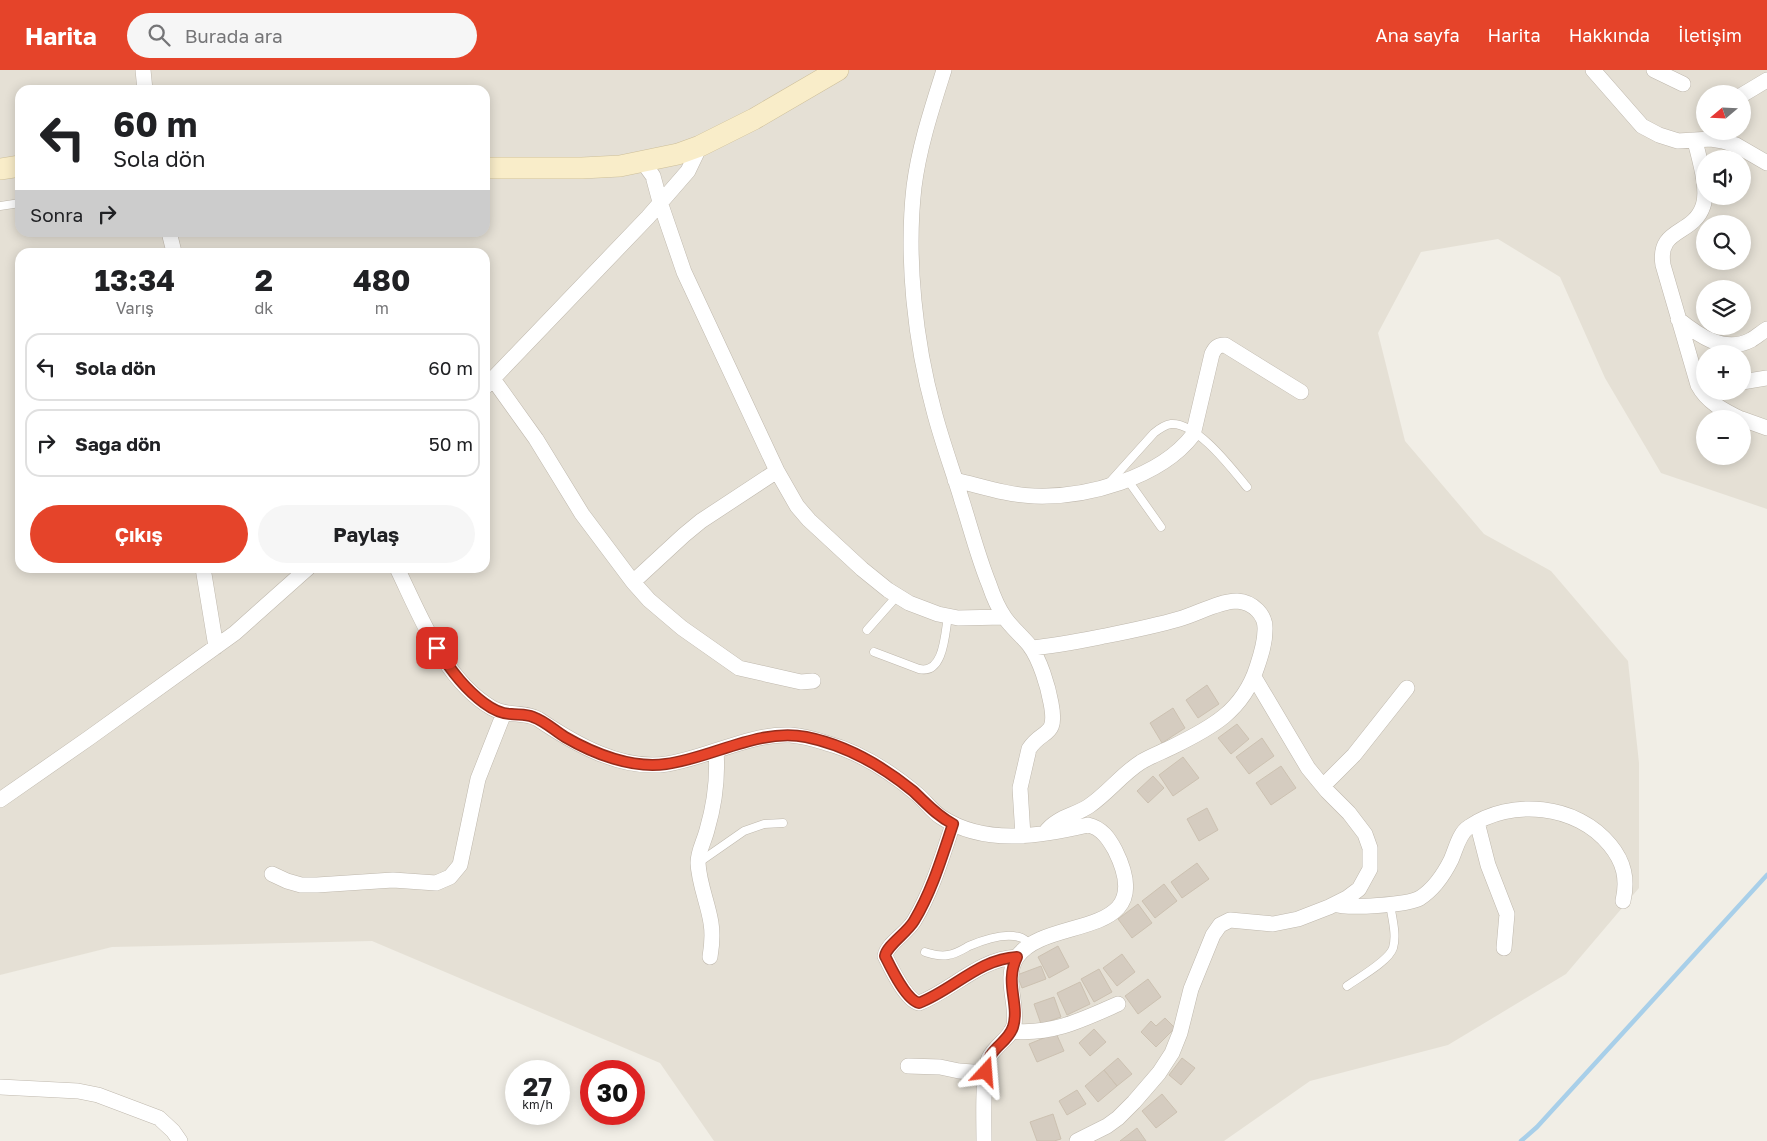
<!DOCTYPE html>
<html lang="tr">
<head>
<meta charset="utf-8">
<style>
  body { margin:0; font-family:"Golos Text",sans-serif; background:#f6f6f6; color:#202124; height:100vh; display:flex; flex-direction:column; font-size:19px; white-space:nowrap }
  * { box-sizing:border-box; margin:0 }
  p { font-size:16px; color:#757577 }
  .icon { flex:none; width:28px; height:28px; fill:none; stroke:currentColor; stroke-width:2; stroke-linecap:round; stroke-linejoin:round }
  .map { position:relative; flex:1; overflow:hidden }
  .drawer { position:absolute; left:15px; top:178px; width:475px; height:325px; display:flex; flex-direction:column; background:#fff; border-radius:15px; box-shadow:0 2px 12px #0003 }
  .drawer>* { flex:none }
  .banner { position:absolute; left:15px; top:15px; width:475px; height:152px; border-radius:15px; box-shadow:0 2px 12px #0003; background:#fff; color:#202124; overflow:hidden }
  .needle { width:32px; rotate:251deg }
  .buttons { position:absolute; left:1696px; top:15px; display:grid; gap:10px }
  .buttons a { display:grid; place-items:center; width:55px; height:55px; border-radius:50%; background:#fff; box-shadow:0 2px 12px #0003; font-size:25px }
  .speed { position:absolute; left:505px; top:990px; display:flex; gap:10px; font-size:25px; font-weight:700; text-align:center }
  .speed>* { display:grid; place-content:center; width:65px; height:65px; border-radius:50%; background:#fff; box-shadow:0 2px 12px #0003; line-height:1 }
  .speed small { font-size:12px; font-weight:400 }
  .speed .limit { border:8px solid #d22; background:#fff; color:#111 }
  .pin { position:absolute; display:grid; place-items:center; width:42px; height:42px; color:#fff; margin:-21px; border-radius:10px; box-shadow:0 2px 8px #0006 }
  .me { position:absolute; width:55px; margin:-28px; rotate:19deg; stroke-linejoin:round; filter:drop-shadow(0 0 4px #0008) }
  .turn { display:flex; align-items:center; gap:18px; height:105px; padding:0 15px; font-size:22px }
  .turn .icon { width:65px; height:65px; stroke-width:2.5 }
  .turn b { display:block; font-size:35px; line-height:42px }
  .then { display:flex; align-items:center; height:48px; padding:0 15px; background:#0003; gap:10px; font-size:19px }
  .eta { display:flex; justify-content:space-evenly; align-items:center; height:85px; text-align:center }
  .eta b { font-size:30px; font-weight:700; line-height:35px }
  .button { display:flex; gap:10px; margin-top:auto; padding:10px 15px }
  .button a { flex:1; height:58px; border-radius:30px; background:#e5442a; color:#fff; font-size:20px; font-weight:700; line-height:58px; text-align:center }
  .button a+a { background:#f6f6f6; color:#202124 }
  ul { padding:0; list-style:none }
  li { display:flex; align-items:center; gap:15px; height:68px; margin:0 10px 8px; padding:0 5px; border:2px solid #e0e0e0; border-radius:15px }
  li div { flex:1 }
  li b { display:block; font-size:19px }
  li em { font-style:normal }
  header { display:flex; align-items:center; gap:30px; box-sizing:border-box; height:70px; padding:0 25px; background:#e5442a; color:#fff }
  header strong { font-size:24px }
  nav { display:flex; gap:28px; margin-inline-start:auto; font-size:18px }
  .search { width:350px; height:45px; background:#f6f6f6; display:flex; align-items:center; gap:12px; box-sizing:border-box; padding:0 18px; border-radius:28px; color:#757577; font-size:19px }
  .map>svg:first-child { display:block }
  .residential { fill:#e5e0d5; fill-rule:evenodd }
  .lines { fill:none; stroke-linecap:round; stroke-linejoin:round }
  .stream { stroke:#a8cfe9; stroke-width:4.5 }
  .building { fill:#d5ccc0; stroke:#ccc1b1 }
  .lane-casing { stroke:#bfb8ad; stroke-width:9 }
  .street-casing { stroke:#bfb8ad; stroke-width:16 }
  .secondary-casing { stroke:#cdbf9a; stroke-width:22 }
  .lane { stroke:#fff; stroke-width:8 }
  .street { stroke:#fff; stroke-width:15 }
  .secondary { stroke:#f9edc9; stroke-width:21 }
  .route-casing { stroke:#952c1b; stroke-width:12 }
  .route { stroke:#e5442a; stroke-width:9 }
</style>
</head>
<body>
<header>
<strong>Harita</strong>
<div class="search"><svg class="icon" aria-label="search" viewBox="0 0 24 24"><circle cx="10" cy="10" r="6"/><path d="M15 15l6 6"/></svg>Burada ara</div>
<nav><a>Ana sayfa</a><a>Harita</a><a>Hakkında</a><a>İletişim</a></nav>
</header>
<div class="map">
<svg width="1767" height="1071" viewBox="0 0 1767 1071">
  <rect width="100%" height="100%" fill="#f1eee6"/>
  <path class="residential" d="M0 0H1767V439L1661 403 1605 308 1560 207 1498 169 1421 182 1378 263 1405 371 1484 464 1551 501 1628 591 1639 693V818L1566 904 1448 975 1310 1011 1224 1071H714L660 993 372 871 112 877 0 905ZM20 20H485V162H20ZM1705 24H1742V61H1705ZM1705 89H1742V126H1705ZM1705 154H1742V191H1705ZM20 182H485V498H20ZM1705 219H1742V256H1705ZM1705 284H1742V321H1705ZM1705 349H1742V386H1705Z"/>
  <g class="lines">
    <path class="stream" d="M1521 1071 1537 1057 1767 805"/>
  </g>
  <path class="building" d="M1207 615 1219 634 1198 648 1186 630Z
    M1173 638 1185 658 1162 673 1150 653Z
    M1237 654 1249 669 1231 684 1218 668Z
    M1262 668 1274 686 1249 704 1236 687Z
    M1183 687 1199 708 1173 726 1159 705Z
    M1281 696 1296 718 1271 735 1256 713Z
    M1153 706 1164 718 1148 733 1137 721Z
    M1207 738 1218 760 1199 771 1187 749Z
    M1197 793 1209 809 1182 828 1171 812Z
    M1164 814 1177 831 1155 848 1142 831Z
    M1138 834 1152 853 1132 868 1118 849Z
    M1058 876 1069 897 1049 908 1038 887Z
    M1122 884 1135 902 1117 916 1103 898Z
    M1041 896 1046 909 1022 918 1017 905Z
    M1099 899 1112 922 1094 932 1081 909Z
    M1148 909 1161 927 1138 944 1125 926Z
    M1080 912 1090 934 1067 945 1057 923Z
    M1054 927 1061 947 1041 954 1034 934Z
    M1165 948 1175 958 1156 977 1141 962 1151 951 1156 956Z
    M1094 959 1106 972 1090 986 1079 973Z
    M1056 963 1064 981 1037 992 1029 974Z
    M1118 988 1132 1004 1117 1016 1104 1000Z
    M1182 988 1195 998 1181 1015 1169 1005Z
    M1104 1000 1117 1016 1098 1032 1085 1016Z
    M1077 1020 1086 1034 1067 1045 1059 1031Z
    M1162 1024 1177 1042 1156 1058 1142 1041Z
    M1053 1044 1061 1069 1054 1071H1037L1030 1052Z
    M1137 1058 1146 1071H1120Z"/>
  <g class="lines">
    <g class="lane-casing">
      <path id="lane" d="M0 136 20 133
        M1127 409 1161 457
        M1109 413 1154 363C1159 359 1164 355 1171 354 1197 352 1232 399 1247 417
        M867 560 897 526
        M874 582 919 599C944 605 945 563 948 546
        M698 793 744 761 764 754 783 753
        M925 882C932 884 939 887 948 885 956 884 962 880 969 876 983 870 1007 862 1022 868 1025 869 1028 873 1031 875
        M1347 916C1358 908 1389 891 1393 878 1397 865 1392 848 1390 834"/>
    </g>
    <g class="street-casing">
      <path id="street" d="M143 0 145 20
        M944 0C932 38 919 77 914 117 906 188 915 272 934 341 942 372 953 401 962 431 971 459 978 487 989 514 993 526 998 538 1005 548 1012 558 1022 566 1030 576 1040 590 1048 616 1051 633 1058 669 1042 658 1029 679L1020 718 1023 766
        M1593 0 1642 56 1659 65 1678 71 1711 69 1723 71 1736 75 1767 93
        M1654 0 1683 14
        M1742 25 1767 10
        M1695 71C1699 88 1709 119 1703 136 1693 166 1657 157 1663 195L1698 315C1707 332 1724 341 1741 349
        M643 92 653 106 660 132 684 202 777 401 797 436 809 450 862 499 888 520 909 533 938 544 958 548 1004 547
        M169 162 174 182
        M1678 249C1698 265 1724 284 1751 270 1756 267 1762 262 1767 259
        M493 309 536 369 582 444 633 512 649 530 682 558 739 598 801 612 813 611
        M1742 312 1767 308
        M485 317 648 147 688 101 700 76
        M1742 349 1767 358
        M955 410C981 416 1007 425 1034 426 1086 428 1160 408 1193 365L1212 284C1215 278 1217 275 1225 275L1301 322
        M203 498 216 577
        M397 498C420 545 444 610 492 638 507 647 525 641 538 649 575 674 622 701 667 694 706 688 751 663 790 665 802 666 814 669 826 673 860 682 891 702 918 725 926 732 932 741 941 747 985 776 1041 766 1088 755 1102 758 1109 769 1115 780 1161 872 1047 844 1017 887 1003 908 1018 933 1014 955 1011 968 995 975 989 988 982 1006 984 1050 984 1071
        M633 512 684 465 701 451 777 401
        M1031 578C1056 576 1080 571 1105 566 1130 561 1155 556 1179 549 1197 544 1219 531 1237 531 1253 532 1266 545 1265 560 1265 573 1261 585 1257 597 1243 641 1211 658 1172 677 1162 682 1151 686 1141 692 1122 704 1108 723 1089 736 1074 746 1056 747 1045 763
        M1323 716 1354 685 1407 618
        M0 730 89 668 235 563 308 498
        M1477 752 1488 795 1507 844 1504 878
        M953 754C942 787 932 821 914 851 907 863 887 874 885 886 891 898 906 930 919 933 953 920 978 889 1017 887
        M272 804 287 811 301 815H317L393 810 436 813 450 807 460 795 478 709 504 643
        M1335 834C1347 839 1408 835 1420 828 1434 819 1444 804 1451 790 1456 779 1459 763 1469 757 1511 728 1577 734 1610 775 1624 792 1628 809 1623 831
        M710 887C712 875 713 865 711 853 708 833 699 814 698 793 698 781 704 772 707 760 714 736 718 707 716 681
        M1011 961C1052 965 1082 950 1118 934
        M908 996 940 997 959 1001 986 1003
        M0 1017 78 1021 98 1025 159 1048 173 1061 180 1071
        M1077 1071 1107 1056 1118 1048 1134 1032 1159 1003 1172 983 1180 963 1191 919 1213 865 1220 855 1230 850 1273 854 1298 849 1329 837 1347 828 1359 819 1370 799V778L1365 764 1349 743 1327 721 1308 698 1254 607"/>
    </g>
    <g class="secondary-casing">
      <path id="secondary" d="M485 98H582L620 96 678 84 700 76 754 49 838 0
        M0 99 20 96"/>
    </g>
    <use href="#lane" class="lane"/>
    <use href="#street" class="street"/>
    <use href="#secondary" class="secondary"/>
  </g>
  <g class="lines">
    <g class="route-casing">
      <path id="route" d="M437 578C449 598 465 619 484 633 492 639 501 644 511 644 518 645 526 644 533 647 545 651 555 661 565 667 594 684 633 699 666 694 712 688 758 658 806 667 846 675 881 695 913 721 926 733 937 746 953 754 942 787 932 821 914 851 907 863 887 875 885 886 891 898 906 930 919 933 953 920 979 889 1017 887 1004 913 1020 934 1013 957 1007 975 987 977 986 1002"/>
    </g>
    <use href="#route" class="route"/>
  </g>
</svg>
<div class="buttons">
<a><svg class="needle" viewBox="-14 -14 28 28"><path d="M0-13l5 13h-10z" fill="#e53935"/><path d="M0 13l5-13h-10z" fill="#757577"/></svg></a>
<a><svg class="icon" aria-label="sound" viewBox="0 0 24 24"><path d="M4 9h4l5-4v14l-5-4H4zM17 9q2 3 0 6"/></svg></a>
<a><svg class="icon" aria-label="search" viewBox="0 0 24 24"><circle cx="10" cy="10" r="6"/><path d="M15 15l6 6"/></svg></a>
<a><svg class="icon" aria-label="layers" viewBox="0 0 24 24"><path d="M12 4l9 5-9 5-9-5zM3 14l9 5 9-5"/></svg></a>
<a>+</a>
<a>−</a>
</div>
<div class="speed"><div>27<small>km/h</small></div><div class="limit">30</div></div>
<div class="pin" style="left:437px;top:578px;background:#d93025"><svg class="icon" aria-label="arrive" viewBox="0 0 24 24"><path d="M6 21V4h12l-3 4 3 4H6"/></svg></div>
<svg class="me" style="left:986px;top:1002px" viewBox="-20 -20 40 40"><path d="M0-17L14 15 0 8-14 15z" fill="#e5442a" stroke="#fff" stroke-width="4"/></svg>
<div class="banner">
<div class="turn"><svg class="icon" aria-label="left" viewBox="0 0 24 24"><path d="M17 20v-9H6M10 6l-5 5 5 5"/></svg><div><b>60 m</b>Sola dön</div></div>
<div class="then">Sonra<svg class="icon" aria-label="right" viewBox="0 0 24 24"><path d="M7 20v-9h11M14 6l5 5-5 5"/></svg></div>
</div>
<section class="drawer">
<div class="eta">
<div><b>13:34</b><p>Varış</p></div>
<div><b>2</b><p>dk</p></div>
<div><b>480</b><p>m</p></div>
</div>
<ul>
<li><svg class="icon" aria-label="left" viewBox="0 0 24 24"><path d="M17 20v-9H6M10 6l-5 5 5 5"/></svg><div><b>Sola dön</b></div><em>60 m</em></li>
<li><svg class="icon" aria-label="right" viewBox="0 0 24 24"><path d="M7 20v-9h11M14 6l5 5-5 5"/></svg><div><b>Sağa dön</b></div><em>50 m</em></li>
</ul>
<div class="button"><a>Çıkış</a><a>Paylaş</a></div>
</section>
</div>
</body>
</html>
